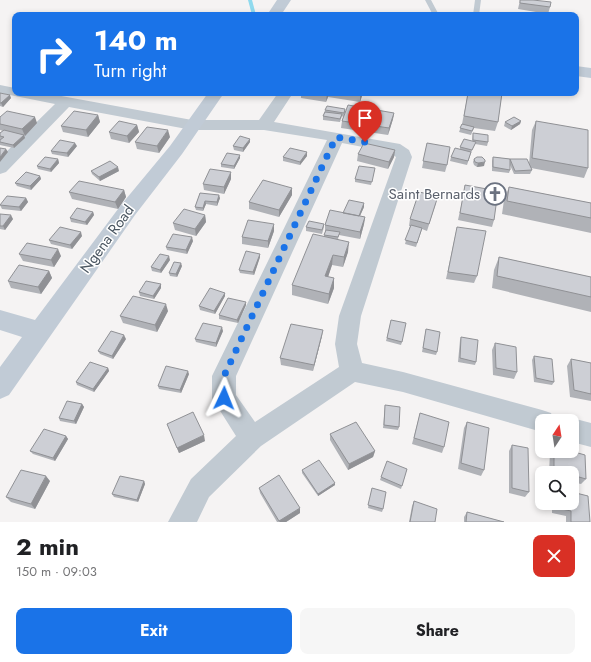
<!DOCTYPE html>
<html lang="en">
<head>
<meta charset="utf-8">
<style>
  body { margin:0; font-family:Jost,sans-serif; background:#f6f6f6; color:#202124; height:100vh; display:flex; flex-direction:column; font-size:15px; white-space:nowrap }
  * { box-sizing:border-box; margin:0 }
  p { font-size:13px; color:#757577 }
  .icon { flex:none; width:22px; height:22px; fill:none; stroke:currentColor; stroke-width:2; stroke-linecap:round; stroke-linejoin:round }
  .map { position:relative; height:522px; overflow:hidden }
  .sheet { display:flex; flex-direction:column; background:#fff; flex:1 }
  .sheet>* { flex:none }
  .banner { position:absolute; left:12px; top:12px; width:567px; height:84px; border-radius:8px; box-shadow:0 2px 6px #0003; background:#1a73e8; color:#fff; overflow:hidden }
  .needle { width:26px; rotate:12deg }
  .buttons { position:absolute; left:535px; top:414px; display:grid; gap:8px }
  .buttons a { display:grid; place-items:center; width:44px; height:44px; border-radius:8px; background:#fff; box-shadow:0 2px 6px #0003; font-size:20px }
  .pin { position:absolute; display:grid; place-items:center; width:34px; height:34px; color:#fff; margin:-41px -17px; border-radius:50% 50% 50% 0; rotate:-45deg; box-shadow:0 0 4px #0007 }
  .pin .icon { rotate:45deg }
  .me { position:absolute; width:44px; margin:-22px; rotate:2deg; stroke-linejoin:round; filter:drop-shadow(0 0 3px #0008) }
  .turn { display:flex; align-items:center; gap:14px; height:84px; padding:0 16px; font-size:18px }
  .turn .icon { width:52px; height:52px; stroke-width:2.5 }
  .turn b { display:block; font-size:28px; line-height:34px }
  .round { display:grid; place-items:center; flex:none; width:42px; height:42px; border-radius:8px; background:#f6f6f6 }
  .head { display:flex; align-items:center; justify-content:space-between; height:68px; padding:0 16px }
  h1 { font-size:24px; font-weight:700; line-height:30px }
  .cta { display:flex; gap:8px; margin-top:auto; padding:8px 16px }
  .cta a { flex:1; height:46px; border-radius:8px; background:#1a73e8; color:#fff; font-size:16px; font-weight:700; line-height:46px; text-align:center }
  .cta a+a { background:#f6f6f6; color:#202124 }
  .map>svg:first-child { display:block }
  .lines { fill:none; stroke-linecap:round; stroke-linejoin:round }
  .stream { fill:#90daee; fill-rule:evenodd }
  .lane { fill:#c1cad2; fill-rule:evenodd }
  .street { fill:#c1cad2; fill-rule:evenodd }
  .secondary { fill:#c1cbd6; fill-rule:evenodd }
  .wall { fill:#b0b2b7 }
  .shaded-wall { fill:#909195 }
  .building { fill:#cdcfd5; stroke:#909195 }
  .route { stroke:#1a73e8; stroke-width:7; stroke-dasharray:0 12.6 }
  .labels { text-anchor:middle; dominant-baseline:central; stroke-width:3; stroke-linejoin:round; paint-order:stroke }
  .worship-label { font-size:15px; fill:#5b616d; stroke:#fff; text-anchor:end }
  .street-label { font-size:15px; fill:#4a5661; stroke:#fff }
</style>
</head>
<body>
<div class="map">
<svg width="591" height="522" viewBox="0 0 591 522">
  <rect width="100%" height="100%" fill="#f5f3f3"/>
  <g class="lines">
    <path class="stream" d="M248 0H252L256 15H252Z"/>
    <path class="lane" d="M425 0H431L439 15H433Z
      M475 0H481L479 15H473Z"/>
    <path class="street" d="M0 85 15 88V93H45L192 120H259L278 93H293L274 122 400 144 409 150 412 157 361 316 357 344 362 363 403 372 542 410 551 413 554 421H542V432L403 392 355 382 261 446 209 497 197 522H168L191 479 236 436 212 398V376L327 140 264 130H192L69 107 6 172 0 174V158L55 104 0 93ZM342 143 389 152 396 157 339 316 335 344 339 367 255 422 236 395V376Z
      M572 418 591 423V447L572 442V421H565Z"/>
    <path class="secondary" d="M277 0H291L281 15H267Z
      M576 66 591 68V78L576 76Z
      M208 93H224L182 154 135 215 9 395 0 399V367L22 337 0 330V310L35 320 121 205 170 146Z"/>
  </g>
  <path class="wall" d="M520 0 550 7 548 14 518 9Z
    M0 93 11 98 3 107 0 106Z
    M301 93H363L360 102 328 97 326 102 301 98Z
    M468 93H502L498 122 495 131 474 128 471 135 459 132 462 124Z
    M345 109V112L394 113 393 119 388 135 341 128 342 121 343 117 342 116 340 122 323 120V116L325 110Z
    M98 115 100 122 88 137 63 132 61 126Z
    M0 117 37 123 25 136 24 135 25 138 14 148 0 145V140L1 139H0V133L3 131 0 130Z
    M521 121 520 124 511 130 504 126 505 122Z
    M536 121 588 168 584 178 531 168 532 170 530 174H514L510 165V170L509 173 492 171V161L493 157 510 159 529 164 532 130Z
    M137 125 139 132 129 143 111 139 109 132Z
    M473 133 488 142 487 146 475 144 471 153 467 165 450 161 451 157 460 149V147L472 141Z
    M170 137 159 153 137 149 135 142Z
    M250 142 243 152 234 150 233 146Z
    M427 143 447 165 445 172 422 168Z
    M77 146 68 157 52 154 51 151Z
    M395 150 394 157 388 169 357 161 358 154Z
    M240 155V158L234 169 221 167V164Z
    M307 156 300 165 283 161V157Z
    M58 159 59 163 51 172 38 169 37 166Z
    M474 159 484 166 477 167 474 165 473 162Z
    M375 168 371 185 355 182V179Z
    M91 171H119L100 181 92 174Z
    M40 176 41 179 31 190 17 186 15 183Z
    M231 179 224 194 204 190 203 184Z
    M465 185 494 220 492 227 458 220 464 192Z
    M509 187 591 203V233L502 214 504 200Z
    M292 188V195L279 217 249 209V202Z
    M124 190 126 197 118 209 72 199 69 192Z
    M200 193 220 198 217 206 206 204 203 211 196 210 195 207Z
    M26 198 28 202 21 211 2 209 0 205Z
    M436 203 427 231 422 229 416 247 405 244 410 226H409L410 219Z
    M364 207 360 216 365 217 364 224 360 239 339 235 338 239 348 252 343 267 332 265 328 277 334 278V288L328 304 292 295V285L324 236 325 232V225L343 213Z
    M93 212 94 215 87 225 71 222 70 218Z
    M0 214 13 219 5 230 0 229Z
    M205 215 206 222 196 236 175 230 173 223Z
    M324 224V227L322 234 306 231V227Z
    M457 227 477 276 474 283 446 279Z
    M274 231 268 248 242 244V237Z
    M82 236 72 249 51 244 49 240Z
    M193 241 187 254 167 250 166 247Z
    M19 254 61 256 54 267 23 261Z
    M260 257 254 275 240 273 239 270Z
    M499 257 591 277V312L492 288 494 270Z
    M170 260 161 273 152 271 151 267Z
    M182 266 177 277 170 276 169 273Z
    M49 271 52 278 41 294 11 288 8 281Z
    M161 284V288L154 299 140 296 139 292Z
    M225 293V296L215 314 200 310 199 306Z
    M246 305 238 323 219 319V315Z
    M168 311 157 332 123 323 120 316Z
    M391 320 402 342 401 345 386 341Z
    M426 329 437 352 436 355 422 352Z
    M223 331 216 347 196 342 195 339Z
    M322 336 313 371 281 365 280 358Z
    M461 337 476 362 475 365 458 362 460 340Z
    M126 339 113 359 100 354 98 351Z
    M495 343 517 372 514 379 493 375 492 350Z
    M534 356 554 382 552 385 534 382 532 360Z
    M571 359 591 363V401L570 397 567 366Z
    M108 368 109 371 94 392 77 385 76 382Z
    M189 374 181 393 159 389 158 386Z
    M82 404 84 407 76 424 60 421 59 418Z
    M385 405 399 427 398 430 383 428Z
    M420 413 444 447 442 453 412 444Z
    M467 422 484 470 481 476 458 469 464 428Z
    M167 424 205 441 179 453Z
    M330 434 375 451 373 457 348 470 330 440Z
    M66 436 68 439 55 461 33 454 30 451Z
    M512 445 529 492 525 497 509 493V451Z
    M551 451H571L586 479 581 484 572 482V473H549L550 452Z
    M407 469 401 489 380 480 381 477Z
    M302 470 335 485 318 496 302 473Z
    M50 481 35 509 11 502 6 497Z
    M144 481 145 484 138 502 114 497 112 494Z
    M259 488 300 513 286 522H277L260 493Z
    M372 488 383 509 382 512 368 508Z
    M414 501 435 522H409L412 506Z
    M552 503H572L590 522H566V516L552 513Z
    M467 512 504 522H464V517Z"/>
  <path class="shaded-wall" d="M327 93H329L328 97 326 102Z
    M360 93H363L360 102Z
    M10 95 11 98 3 107 1 103Z
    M394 113 393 119 388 135 389 128Z
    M98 115 100 122 88 137 86 130Z
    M35 117 37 123 25 136 22 129Z
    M521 121 520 124 511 130 512 126Z
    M137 125 139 132 129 143 127 136Z
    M168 130 170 137 159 153 157 146Z
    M24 135 25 138 14 148 13 145Z
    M250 139V142L243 152V148Z
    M75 143 77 146 68 157 67 153Z
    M6 149 8 152 0 162V157Z
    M395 150 394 157 388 169 389 162Z
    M307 152V156L300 165V162Z
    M240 155V158L234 169V166Z
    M58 159 59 163 51 172 50 169Z
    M485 162 484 166 477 167 478 163Z
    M118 167 119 171 100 181 99 177Z
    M231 172V179L224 194V187Z
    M40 176 41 179 31 190 30 186Z
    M292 188V195L279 217V210Z
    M124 190 126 197 118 209 115 202Z
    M219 195 220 198 217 206V202Z
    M26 198 28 202 21 211 19 207Z
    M205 201 206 204 203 211V208Z
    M364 203V207L358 220V217Z
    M93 212 94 215 87 225 85 222Z
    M11 215 13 219 5 230 3 226Z
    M205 215 206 222 196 236 195 229Z
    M365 217 364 224 360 239V232Z
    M274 224V231L268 248V241Z
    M81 232 82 236 72 249 70 245Z
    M192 237 193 241 187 254 186 250Z
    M349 242 348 252 343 267 344 257Z
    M58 249 61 256 54 267 51 260Z
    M260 254V257L254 275 253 272Z
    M333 255 332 265 325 286V276Z
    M169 256 170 260 161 273 160 270Z
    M181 263 182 266 177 277 176 274Z
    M49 271 52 278 41 294 38 287Z
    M334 278V288L328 304 329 294Z
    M161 284V288L154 299 153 296Z
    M225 293V296L215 314 214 311Z
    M246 302V305L238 323 237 320Z
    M166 304 168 311 157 332 155 325Z
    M222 327 223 331 216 347V343Z
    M323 330 322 336 313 371 314 365Z
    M124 335 126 339 113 359 112 356Z
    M108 368 109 371 94 392 93 389Z
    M188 371 189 374 181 393 180 390Z
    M82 404 84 407 76 424 74 421Z
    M204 435 205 441 179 453 177 448Z
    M66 436 68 439 55 461 53 458Z
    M375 451 373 457 348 470 349 464Z
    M46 476 50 481 35 509 31 504Z
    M144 481 145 484 138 502 137 500Z
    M335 483V485L318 496V494Z
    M300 508V513L286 522H280L279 521Z"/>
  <path class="building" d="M520 0H533L551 2 550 7 520 3Z
    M0 93 10 95 1 103H0Z
    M468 93H502L498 122 464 116Z
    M348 105 394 113 389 128 342 121Z
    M327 106 345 109 344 113 325 110Z
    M7 111 35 117 22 129 0 124V117Z
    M74 111 98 115 86 130 61 126Z
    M325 112 342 114 340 119 323 116Z
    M514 117 521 121 512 126 505 122Z
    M119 121 137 125 127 136 109 132Z
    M536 121 588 130V168L532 158Z
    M462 124 474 127 472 131 460 128Z
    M147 127 168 130 157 146 135 142Z
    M4 130 24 135 13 145 0 142V140L4 137 0 136V133Z
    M473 133 488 135V142L473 140Z
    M240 136 250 139 243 148 233 146Z
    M464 139 476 142 472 150 460 147Z
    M60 140 75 143 67 153 51 151Z
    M364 143 395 150 389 162 358 154Z
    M427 143 450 147 447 165 423 161Z
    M0 148 6 149 0 157Z
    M290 148 307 152 300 162 283 157Z
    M455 148 471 152 468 161 451 157Z
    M227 153 240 155 234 166 221 164Z
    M45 157 58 159 50 169 37 166Z
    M477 157H482L485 160V162L478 163 475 162 474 159Z
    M493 157 510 159V170L493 167Z
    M510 159H527L532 170 515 171Z
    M110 161 118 167 99 177 91 171Z
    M359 166 375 168 372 182 355 179Z
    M210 169 231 172 224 187 203 184Z
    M26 172 40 176 30 186 15 183Z
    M263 180 292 188 279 210 249 202Z
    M79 181 124 190 115 202 69 192Z
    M465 185 498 191 494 220 460 213Z
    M509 187 591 203V218L507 201Z
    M419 192 438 196 429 224 410 219Z
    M200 193 219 195 217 202 205 201 203 208 195 207Z
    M7 196 26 198 19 207 0 205Z
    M349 200 364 203 359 216 343 213Z
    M77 208 93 212 85 222 70 218Z
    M184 209 205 215 195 229 173 223Z
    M330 210 365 217 360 232 325 225Z
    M0 214 11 215 3 226H0Z
    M248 220 274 224 268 241 242 237Z
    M309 221 324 224 322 230 306 227Z
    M411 225 422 228 417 243 405 240Z
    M60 227 81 232 70 245 49 240Z
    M457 227 486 231 477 276 448 272Z
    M326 230 340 232 338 237 324 235Z
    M173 234 192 237 186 250 166 247Z
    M313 234 349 242 344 257 333 255 325 276 334 278 329 294 292 285Z
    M27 243 58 249 51 260 19 254Z
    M246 251 260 254 253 272 239 270Z
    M160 254 169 256 160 270 151 267Z
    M499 257 591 277V297L497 276Z
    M174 262 181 263 176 274 169 273Z
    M19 265 49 271 38 287 8 281Z
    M146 281 161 284 153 296 139 292Z
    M210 288 225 293 214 311 199 306Z
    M133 296 166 304 155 325 120 316Z
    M228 298 246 302 237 320 219 315Z
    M391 320 406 323 402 342 387 338Z
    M203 323 222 327 216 343 195 339Z
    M291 324 323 330 314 365 280 358Z
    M426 329 440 332 437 352 423 348Z
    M111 331 124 335 112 356 98 351Z
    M461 337 478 340 476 362 460 358Z
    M495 343 516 347 517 372 496 368Z
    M534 356 552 359 554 382 536 378Z
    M571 359 591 363V394L574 390Z
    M90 362 108 368 93 389 76 382Z
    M166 366 188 371 180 390 158 386Z
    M67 401 82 404 74 421 59 418Z
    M385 405 400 407 399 427 384 425Z
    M193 412 204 435 177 448 167 424Z
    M420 413 449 422 444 447 414 438Z
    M356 422 375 451 349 464 330 434Z
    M467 422 489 428 484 470 461 463Z
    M44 429 66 436 53 458 30 451Z
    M512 445 528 448 529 492 512 488Z
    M554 451H571L585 455 586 479 572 475V473H564L554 470Z
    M319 460 335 483 318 494 302 470Z
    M387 461 407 469 402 486 381 477Z
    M21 470 46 476 31 504 6 497Z
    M279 475 300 508 279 521 259 488Z
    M120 476 144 481 137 500 112 494Z
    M372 488 386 492 383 509 368 505Z
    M572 492 588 496 590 522H571V511L557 508V503H572Z
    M414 501 437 509 435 522H410Z
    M467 512 504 522H466Z"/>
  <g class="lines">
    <path class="route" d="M224 398V376L336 137 365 142"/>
  </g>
  <defs>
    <g id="church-ring" transform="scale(1.15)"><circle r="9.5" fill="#fff" stroke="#6b7280" stroke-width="1.5"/><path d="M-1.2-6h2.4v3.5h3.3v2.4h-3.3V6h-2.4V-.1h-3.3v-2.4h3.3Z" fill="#6b7280"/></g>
  </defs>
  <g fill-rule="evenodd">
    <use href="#church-ring" x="495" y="194"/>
  </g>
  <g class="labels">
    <g class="worship-label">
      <text x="480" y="194">Saint Bernards</text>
    </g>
    <g class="street-label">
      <text transform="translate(107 239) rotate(-54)">Ngena Road</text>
    </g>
  </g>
</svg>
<div class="buttons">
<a><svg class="needle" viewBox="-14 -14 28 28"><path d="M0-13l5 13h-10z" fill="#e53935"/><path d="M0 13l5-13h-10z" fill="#757577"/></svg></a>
<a><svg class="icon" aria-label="search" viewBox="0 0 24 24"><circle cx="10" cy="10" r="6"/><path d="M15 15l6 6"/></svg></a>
</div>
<div class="pin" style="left:365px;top:142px;background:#d93025"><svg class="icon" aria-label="arrive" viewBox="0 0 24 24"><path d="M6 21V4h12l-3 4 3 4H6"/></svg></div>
<svg class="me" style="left:224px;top:398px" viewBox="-20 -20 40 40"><path d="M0-17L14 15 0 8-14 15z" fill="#1a73e8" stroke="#fff" stroke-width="4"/></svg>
<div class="banner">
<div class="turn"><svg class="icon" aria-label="right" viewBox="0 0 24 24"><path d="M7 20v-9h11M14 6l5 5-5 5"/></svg><div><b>140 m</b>Turn right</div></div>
</div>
</div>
<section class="sheet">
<div class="head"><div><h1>2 min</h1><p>150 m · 09:03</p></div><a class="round" style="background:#d93025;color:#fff"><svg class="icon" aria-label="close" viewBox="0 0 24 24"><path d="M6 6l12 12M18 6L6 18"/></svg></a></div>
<div class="cta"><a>Exit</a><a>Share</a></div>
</section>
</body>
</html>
